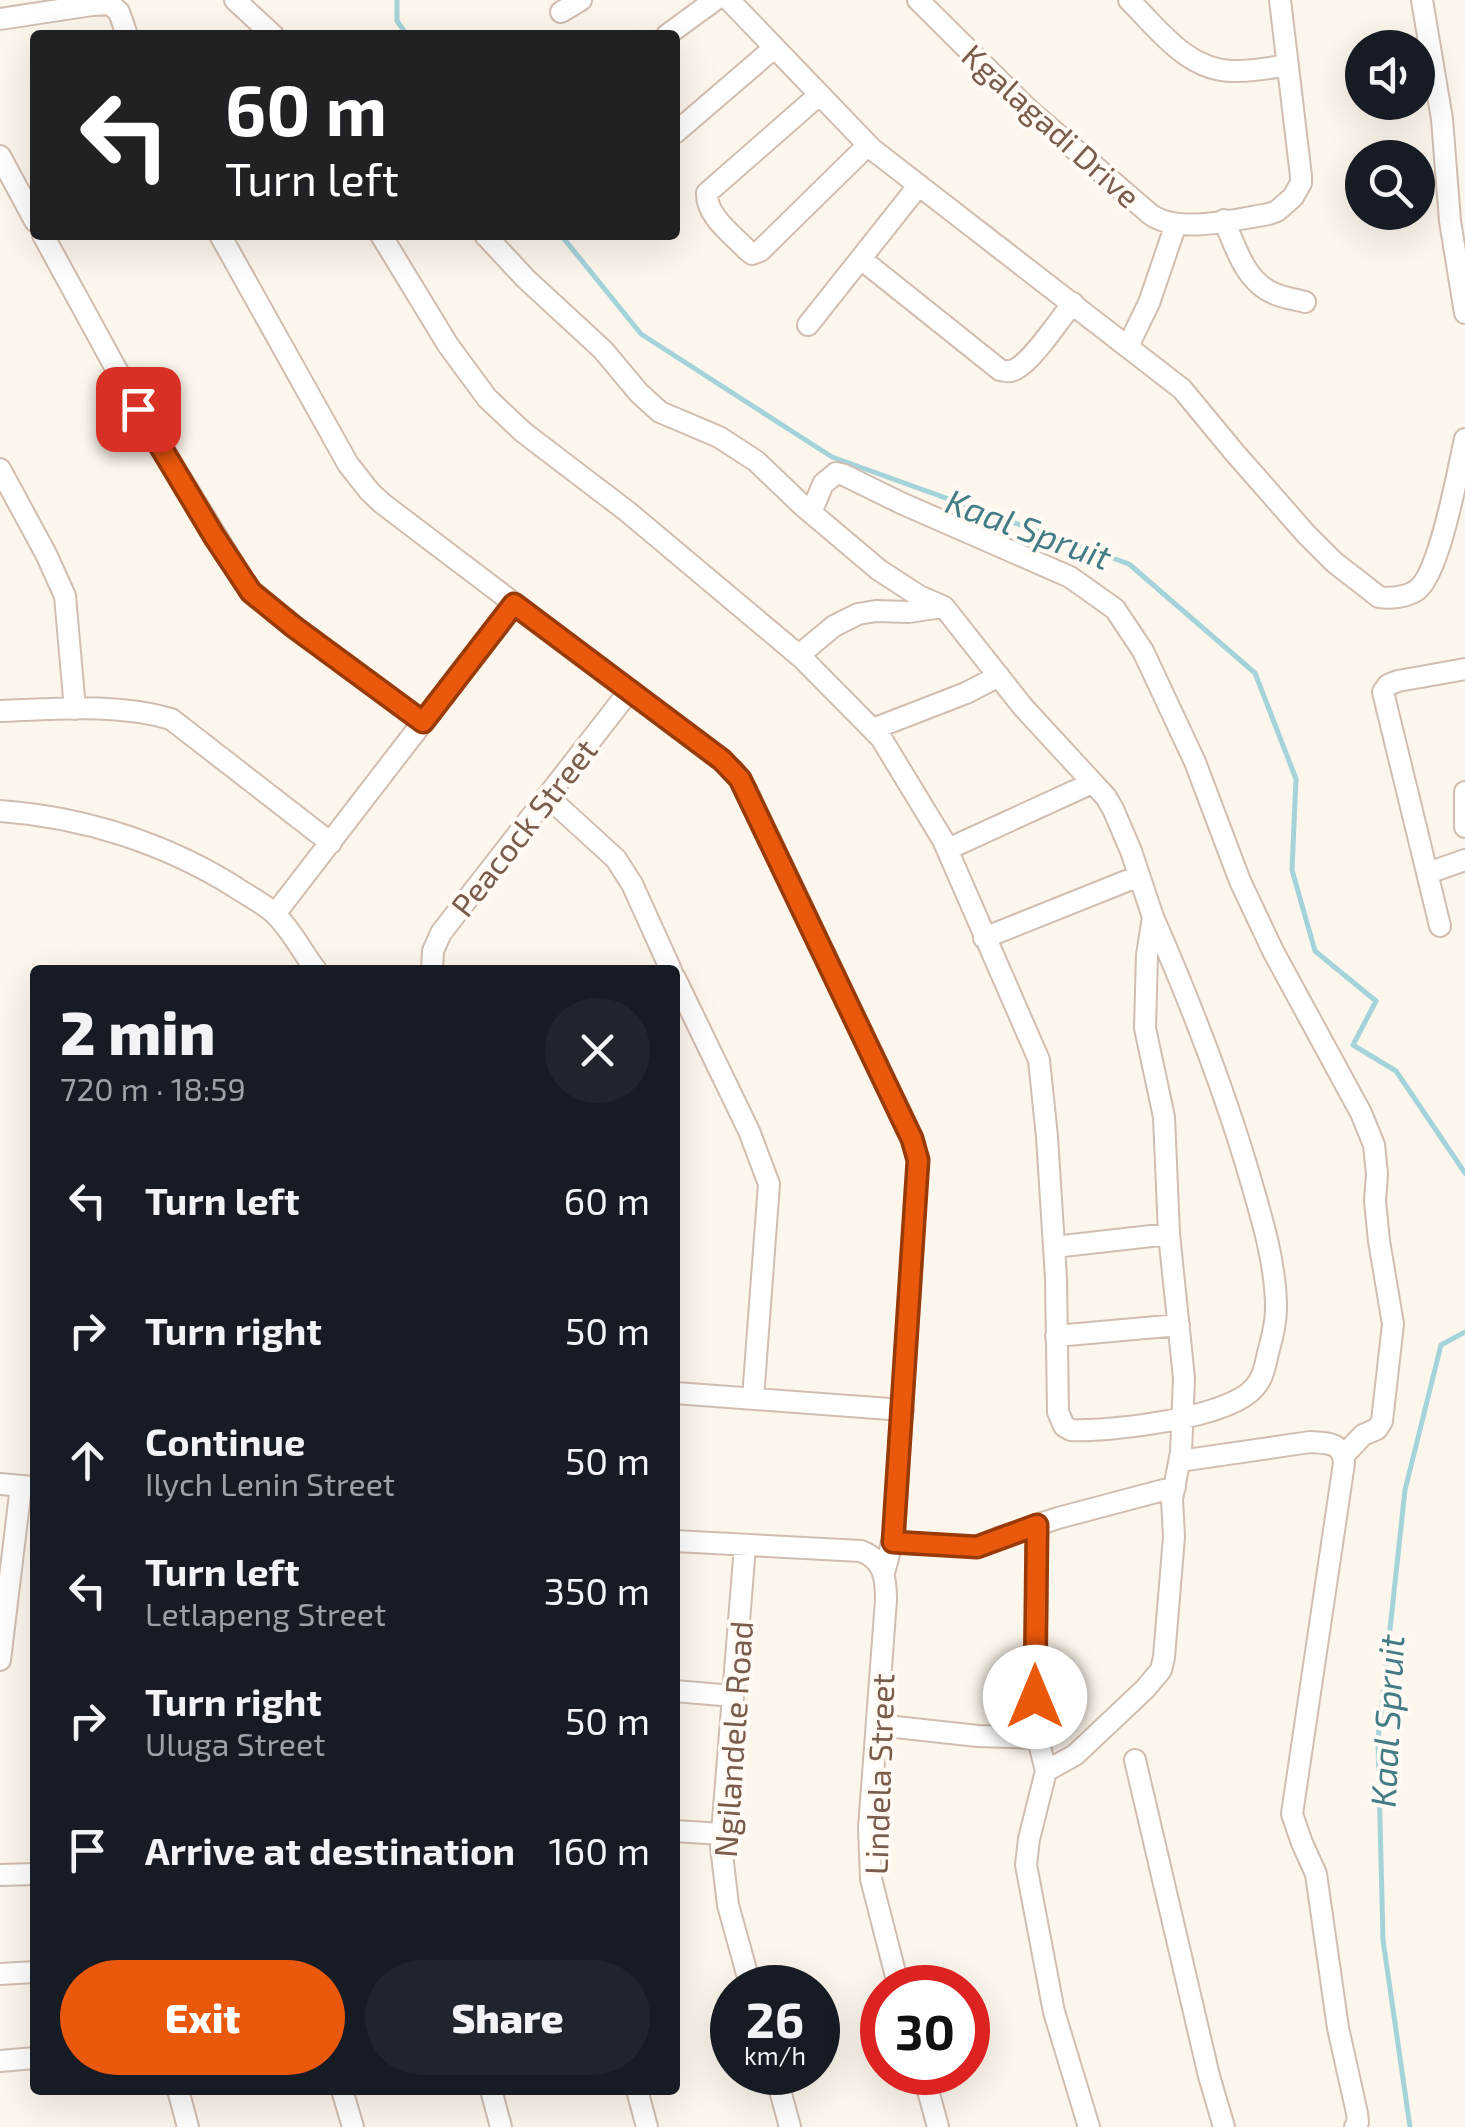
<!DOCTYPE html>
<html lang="en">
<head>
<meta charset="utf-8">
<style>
  body { margin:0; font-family:"Exo 2",sans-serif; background:#20242c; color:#f1f3f6; height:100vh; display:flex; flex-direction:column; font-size:38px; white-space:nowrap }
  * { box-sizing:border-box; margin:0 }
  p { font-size:32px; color:#9ea1a6 }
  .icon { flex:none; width:55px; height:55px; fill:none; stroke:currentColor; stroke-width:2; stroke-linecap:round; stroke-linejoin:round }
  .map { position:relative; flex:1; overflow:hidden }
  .side { position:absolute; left:30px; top:965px; width:650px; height:1130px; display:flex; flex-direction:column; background:#171b24; border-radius:10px; box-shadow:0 10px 40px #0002 }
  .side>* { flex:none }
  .hud { position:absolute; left:30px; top:30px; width:650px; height:210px; border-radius:10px; box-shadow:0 10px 40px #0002; background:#202124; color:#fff; overflow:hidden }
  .buttons { position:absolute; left:1345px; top:30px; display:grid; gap:20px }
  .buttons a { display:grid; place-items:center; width:90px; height:90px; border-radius:50%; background:#171b24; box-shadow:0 10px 40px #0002; font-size:50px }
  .speed { position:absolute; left:710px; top:1965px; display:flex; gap:20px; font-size:50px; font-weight:700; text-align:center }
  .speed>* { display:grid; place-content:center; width:130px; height:130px; border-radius:50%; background:#171b24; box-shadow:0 10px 40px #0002; line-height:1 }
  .speed small { font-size:25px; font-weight:400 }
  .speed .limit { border:15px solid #d22; background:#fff; color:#111 }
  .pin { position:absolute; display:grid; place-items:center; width:85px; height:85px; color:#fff; margin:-42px; border-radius:20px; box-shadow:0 5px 15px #0006 }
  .me { position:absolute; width:110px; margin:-55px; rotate:0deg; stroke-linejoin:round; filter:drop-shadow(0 0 8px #0008) }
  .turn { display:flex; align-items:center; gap:35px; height:210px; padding:0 30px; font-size:45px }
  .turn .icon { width:130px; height:130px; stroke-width:2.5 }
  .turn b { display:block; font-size:70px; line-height:85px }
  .round { display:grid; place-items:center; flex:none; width:105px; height:105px; border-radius:52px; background:#20242c }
  .headline { display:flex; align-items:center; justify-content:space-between; height:170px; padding:0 30px }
  h1 { font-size:60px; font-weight:800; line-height:75px }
  .cta { display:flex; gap:20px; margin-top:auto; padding:20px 30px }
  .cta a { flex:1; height:115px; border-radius:60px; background:#ea580c; color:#fff; font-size:40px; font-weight:800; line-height:115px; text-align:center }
  .cta a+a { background:#20242c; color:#f1f3f6 }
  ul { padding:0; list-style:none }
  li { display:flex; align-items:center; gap:30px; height:130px; padding:0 30px }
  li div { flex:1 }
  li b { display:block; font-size:38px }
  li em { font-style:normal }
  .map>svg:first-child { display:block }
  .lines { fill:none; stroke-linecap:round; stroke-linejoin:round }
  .stream { stroke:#a5d3da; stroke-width:5 }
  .minor-casing { stroke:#d1beb0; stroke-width:24 }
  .minor { stroke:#fff; stroke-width:20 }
  .route-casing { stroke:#983908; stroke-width:25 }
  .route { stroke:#ea580c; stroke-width:18 }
  .labels { text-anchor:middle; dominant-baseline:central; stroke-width:8; stroke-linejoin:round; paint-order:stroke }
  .street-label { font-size:32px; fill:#7a5c4d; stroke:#fffaf3 }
  .water-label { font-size:35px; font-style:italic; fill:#437c86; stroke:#fffaf3 }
</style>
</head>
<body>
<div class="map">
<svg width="1465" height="2127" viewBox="0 0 1465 2127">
  <rect width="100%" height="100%" fill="#fdf6ec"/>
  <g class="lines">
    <path class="stream" d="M397 0V21L407 35
      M561 235 641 334 832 457 1129 564 1255 673 1296 779 1292 870 1315 951 1376 1001 1353 1045 1396 1071 1465 1173
      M1410 2127 1383 1940 1378 1740 1405 1490 1441 1345 1465 1332"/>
    <g class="minor-casing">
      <path id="minor" d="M235 0 273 35
        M729 0 872 149 1182 389 1234 452 1306 534 1334 562 1379 597C1390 599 1407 597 1417 590 1440 573 1458 470 1465 439
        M918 0 1028 109 1150 214C1178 235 1237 219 1269 214L1277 211 1293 197 1301 183V176L1280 0
        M1129 0C1158 29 1187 70 1232 71 1250 72 1270 68 1288 65
        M1422 0 1442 119 1450 221 1465 313
        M561 12 581 0
        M0 19 92 5 110 4 119 12 127 35
        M667 35 715 0
        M819 95 707 193C706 216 732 234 747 250L752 254 760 251 868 145
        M675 133 774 48
        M0 156 35 221
        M1224 220C1235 246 1245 281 1273 293 1283 298 1294 299 1305 302
        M43 235 138 409 249 589 295 627 423 722
        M220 235 348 464 370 492 383 504 722 761 734 771 746 789 913 1139 918 1160 894 1535 884 1573
        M381 235 448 345 487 398 523 432 628 512 802 658 881 738 943 840 1039 1060 1047 1137 1056 1278 1058 1412 1064 1426 1071 1430C1110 1432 1229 1418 1254 1388 1263 1379 1265 1366 1268 1353 1272 1338 1276 1324 1276 1308 1276 1266 1263 1222 1251 1181 1225 1091 1191 1004 1153 917
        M485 235 526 279 603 350 639 393 660 412 719 437 756 461 802 505 879 570 919 596 944 607 1023 707 1106 797 1113 809 1131 851 1153 917 1147 955 1145 1028 1164 1117 1169 1234 1184 1378 1181 1452 1172 1499 1174 1537 1164 1657 1161 1670 1145 1689 1075 1755 1046 1771
        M861 259 1000 370C1008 371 1008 373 1016 369 1034 359 1059 320 1073 303
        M808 325 919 185
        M1128 346 1149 303 1176 224
        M0 469 46 554 65 596 75 709
        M811 513 823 484 836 473 844 475 901 503 1070 577 1115 609 1143 651 1195 762 1240 881 1273 951 1361 1113 1374 1145 1377 1174 1375 1201 1379 1241 1393 1324 1382 1421 1377 1429 1363 1435 1344 1455
        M799 655 834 626 858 614 876 611 909 612 942 607
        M0 711C55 709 117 703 171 719L331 843
        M873 729 966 693 999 676
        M1465 792V827
        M547 796 616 859 632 884 671 970
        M0 811C83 817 165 843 235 887 248 896 263 903 274 913 291 929 302 952 316 970
        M948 849 1092 783
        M1428 873 1465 860
        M275 914 513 605
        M1440 926 1383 692 1388 685 1398 681 1465 669
        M984 938 1139 876
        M432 970 433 951 441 933 630 690
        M675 978 749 1131 769 1184 753 1398
        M1054 1247 1169 1234
        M1056 1336 1179 1325
        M675 1393 903 1410
        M1180 1461 1310 1442C1328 1443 1342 1442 1344 1463L1292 1814 1302 1843 1316 1874 1338 2028 1357 2113 1358 2122 1355 2127
        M0 1484 33 1487
        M1037 1525 1035 1717 1036 1731 1046 1771 1029 1839 1026 1865 1054 2012 1089 2127
        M675 1541 861 1551C884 1560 886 1578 886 1600L869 1828 871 1879 899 1988
        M893 1542 977 1547 998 1538 1058 1518 1175 1487
        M745 1546 721 1846 728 1905 751 1988
        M0 1660 21 1486
        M675 1691 733 1696
        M877 1725 978 1736 1038 1738
        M1135 1760 1209 2076 1224 2127
        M675 1831 722 1834
        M0 1875 35 1874
        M0 1974 35 1972
        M0 2061 35 2058
        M775 2072 790 2127
        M923 2072 938 2127
        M178 2090 188 2127
        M342 2090 353 2127
        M491 2090 501 2127
        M637 2090 647 2127"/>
    </g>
    <use href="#minor" class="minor"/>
  </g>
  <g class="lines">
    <g class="route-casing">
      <path id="route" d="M138 409 214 536 251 592 294 627 423 722 514 604 722 760 740 779 912 1139 918 1160 893 1542 977 1547 1037 1525 1035 1697"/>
    </g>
    <use href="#route" class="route"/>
  </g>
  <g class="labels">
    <g class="street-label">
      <text transform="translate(1052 125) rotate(42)">Kgalagadi Drive</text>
      <text transform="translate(523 827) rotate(-52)">Peacock Street</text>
      <text transform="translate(732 1739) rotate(-86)">Ngilandele Road</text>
      <text transform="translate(878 1774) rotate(-88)">Lindela Street</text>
    </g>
    <g class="water-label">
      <text transform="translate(1029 528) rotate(20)">Kaal Spruit</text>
      <text transform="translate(1386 1721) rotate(-87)">Kaal Spruit</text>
    </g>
  </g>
</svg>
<div class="buttons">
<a><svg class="icon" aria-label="sound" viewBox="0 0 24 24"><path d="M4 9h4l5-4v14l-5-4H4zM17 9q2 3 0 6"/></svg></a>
<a><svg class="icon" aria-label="search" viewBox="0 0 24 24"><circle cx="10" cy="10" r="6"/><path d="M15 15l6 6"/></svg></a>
</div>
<div class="speed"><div>26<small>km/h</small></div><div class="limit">30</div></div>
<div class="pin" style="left:138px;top:409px;background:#d93025"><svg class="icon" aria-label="arrive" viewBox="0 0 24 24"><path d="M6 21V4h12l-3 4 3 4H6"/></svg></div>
<svg class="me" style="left:1035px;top:1697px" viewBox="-20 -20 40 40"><circle r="19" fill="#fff"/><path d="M0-13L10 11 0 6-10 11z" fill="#ea580c"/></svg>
<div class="hud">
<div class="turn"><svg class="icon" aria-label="left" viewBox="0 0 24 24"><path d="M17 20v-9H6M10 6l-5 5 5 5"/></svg><div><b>60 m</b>Turn left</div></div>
</div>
<section class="side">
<div class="headline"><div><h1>2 min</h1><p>720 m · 18:59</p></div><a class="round"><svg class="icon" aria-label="close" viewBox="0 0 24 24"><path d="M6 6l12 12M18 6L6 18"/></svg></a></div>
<ul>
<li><svg class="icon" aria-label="left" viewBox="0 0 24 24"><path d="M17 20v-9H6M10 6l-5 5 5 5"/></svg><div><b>Turn left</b></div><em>60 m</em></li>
<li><svg class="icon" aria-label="right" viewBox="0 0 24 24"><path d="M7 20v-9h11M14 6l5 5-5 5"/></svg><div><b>Turn right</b></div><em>50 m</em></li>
<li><svg class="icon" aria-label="ahead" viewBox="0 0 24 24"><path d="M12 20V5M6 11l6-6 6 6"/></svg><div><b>Continue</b><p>Ilych Lenin Street</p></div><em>50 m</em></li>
<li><svg class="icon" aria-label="left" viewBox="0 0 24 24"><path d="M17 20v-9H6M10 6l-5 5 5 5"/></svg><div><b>Turn left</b><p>Letlapeng Street</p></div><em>350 m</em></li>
<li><svg class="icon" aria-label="right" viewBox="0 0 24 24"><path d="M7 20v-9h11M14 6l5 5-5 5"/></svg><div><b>Turn right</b><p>Uluga Street</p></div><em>50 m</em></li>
<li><svg class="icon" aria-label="arrive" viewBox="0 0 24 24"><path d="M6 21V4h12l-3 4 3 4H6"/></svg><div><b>Arrive at destination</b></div><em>160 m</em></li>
</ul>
<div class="cta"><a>Exit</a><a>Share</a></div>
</section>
</div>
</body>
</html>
